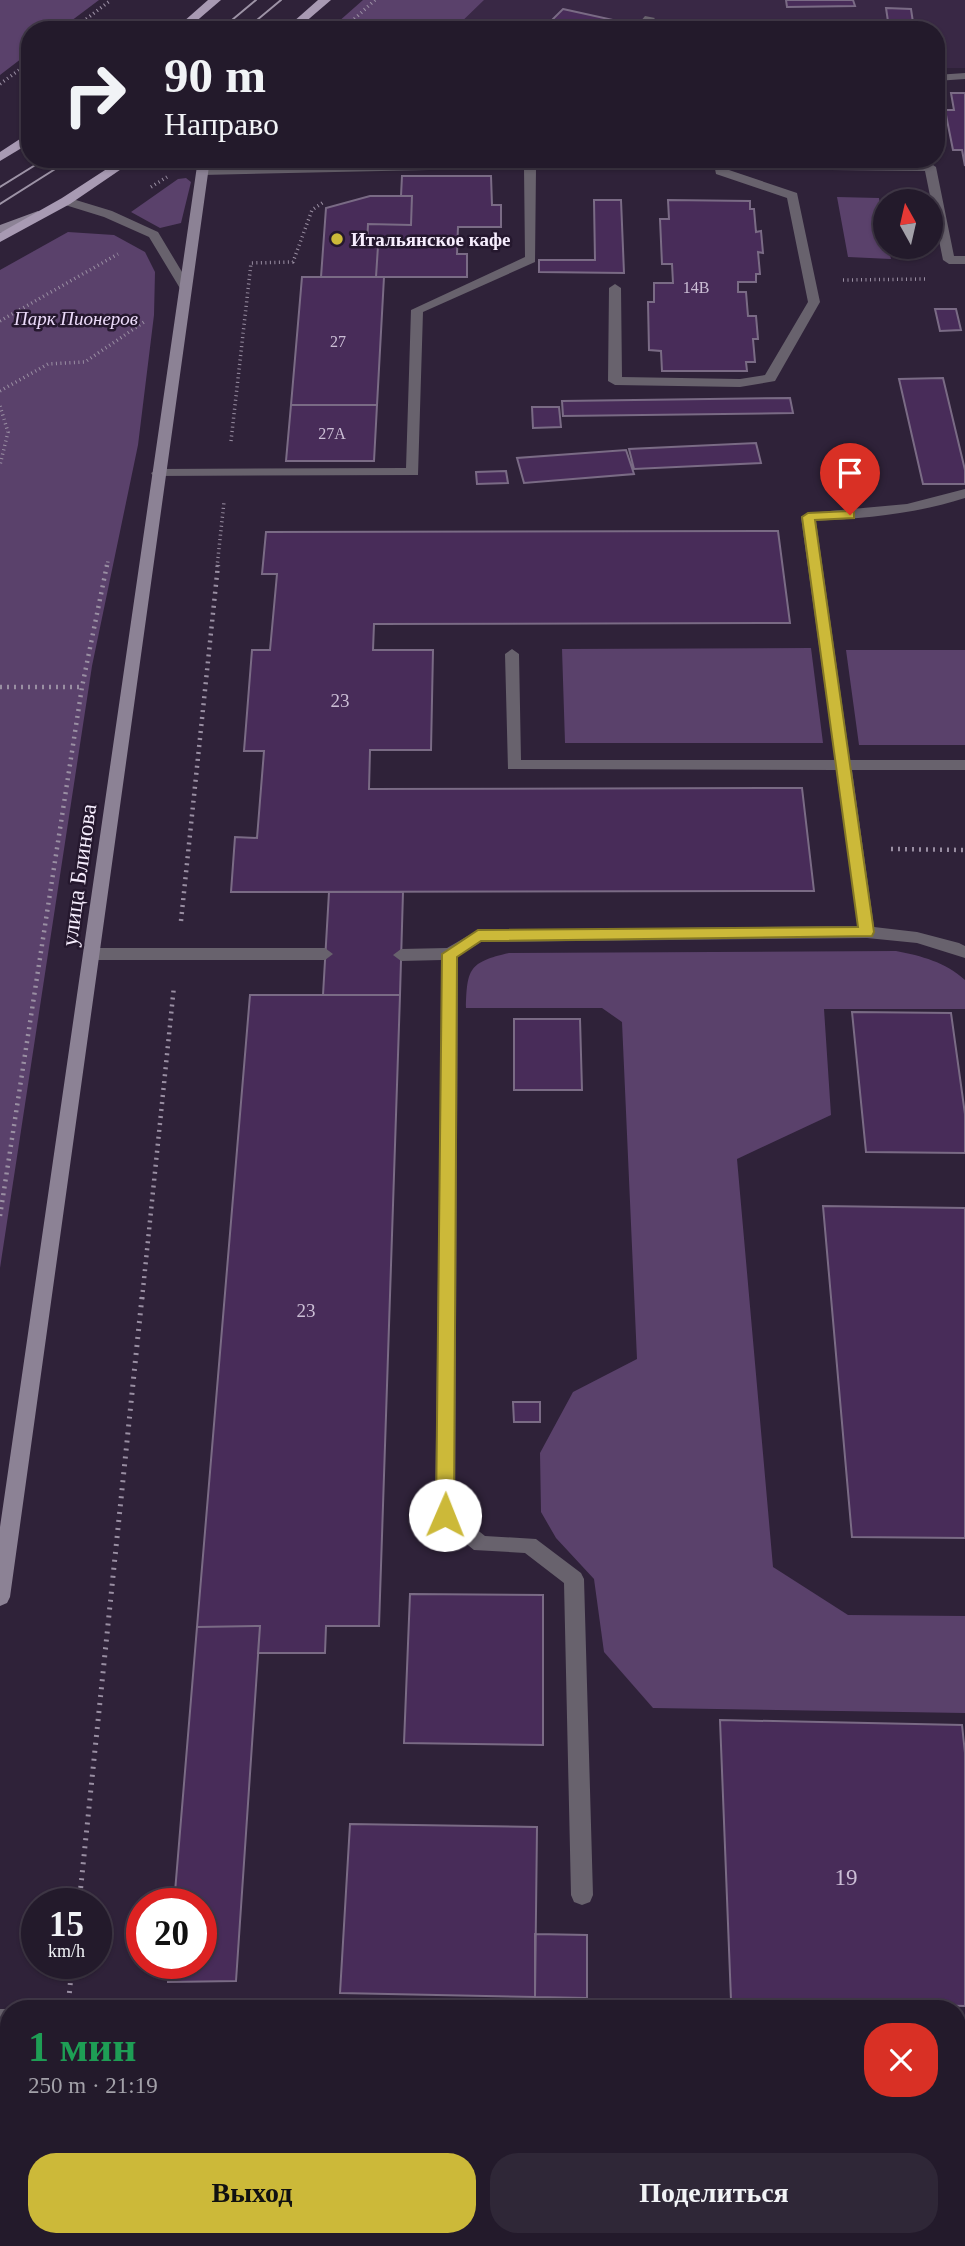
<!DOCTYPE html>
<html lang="ru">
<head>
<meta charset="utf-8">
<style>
  body { margin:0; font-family:Georgia,serif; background:#2f2737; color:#f1f3f6; height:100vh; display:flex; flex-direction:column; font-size:26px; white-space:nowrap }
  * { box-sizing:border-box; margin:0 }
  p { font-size:23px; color:#a3a1a9 }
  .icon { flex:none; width:38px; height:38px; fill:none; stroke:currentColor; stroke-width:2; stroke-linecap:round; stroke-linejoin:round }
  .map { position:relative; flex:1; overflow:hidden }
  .panel { position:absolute; left:0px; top:2000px; width:966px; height:247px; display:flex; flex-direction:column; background:#231a2b; border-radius:28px 28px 0 0; box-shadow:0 2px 5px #0004,0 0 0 2px #403847 }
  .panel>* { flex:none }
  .hud { position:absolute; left:21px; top:21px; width:924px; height:147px; border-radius:28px; box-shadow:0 2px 5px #0004,0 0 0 2px #403847; background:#231a2b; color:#f1f3f6; overflow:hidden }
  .needle { width:46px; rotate:352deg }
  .tools { position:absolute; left:873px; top:189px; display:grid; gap:14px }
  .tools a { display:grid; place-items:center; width:70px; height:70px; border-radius:50%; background:#231a2b; box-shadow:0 2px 5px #0004,0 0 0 2px #403847; font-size:35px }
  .speed { position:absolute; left:21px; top:1888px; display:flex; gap:14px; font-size:35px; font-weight:700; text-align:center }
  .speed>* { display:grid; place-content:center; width:91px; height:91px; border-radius:50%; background:#231a2b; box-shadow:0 2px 5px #0004,0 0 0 2px #403847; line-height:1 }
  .speed small { font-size:18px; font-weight:400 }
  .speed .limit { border:10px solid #d22; background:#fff; color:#111 }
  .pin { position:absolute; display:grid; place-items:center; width:60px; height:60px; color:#fff; margin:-72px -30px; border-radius:50% 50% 50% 0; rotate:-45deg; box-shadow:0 0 7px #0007 }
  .pin .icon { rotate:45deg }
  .me { position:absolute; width:77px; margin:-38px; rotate:1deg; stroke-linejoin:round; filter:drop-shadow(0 0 5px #0008) }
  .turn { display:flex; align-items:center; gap:24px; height:147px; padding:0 28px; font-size:32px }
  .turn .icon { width:91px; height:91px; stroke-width:2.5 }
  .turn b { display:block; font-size:49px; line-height:60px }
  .round { display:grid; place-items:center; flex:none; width:74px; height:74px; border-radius:28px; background:#2f2737 }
  .summary { display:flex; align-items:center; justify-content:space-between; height:119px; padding:0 28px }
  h1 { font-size:42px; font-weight:800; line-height:52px; color:#1e9e55 }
  .primary-button { display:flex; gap:14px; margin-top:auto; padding:14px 28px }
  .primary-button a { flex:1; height:80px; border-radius:28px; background:#ccb939; color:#111; font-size:28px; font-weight:800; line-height:80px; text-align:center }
  .primary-button a+a { background:#2f2737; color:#f1f3f6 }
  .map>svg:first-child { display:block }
  .built { fill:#392845 }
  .green { fill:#5a416b }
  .building { fill:#482c59; stroke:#7a6b85; stroke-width:2 }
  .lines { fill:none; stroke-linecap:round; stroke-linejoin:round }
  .path-far2 { stroke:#9a8fa3; stroke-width:3.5; stroke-dasharray:1 3.5; stroke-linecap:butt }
  .path-far1 { stroke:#9a8fa3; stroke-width:4.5; stroke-dasharray:2 5; stroke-linecap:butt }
  .path { stroke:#9a8fa3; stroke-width:5; stroke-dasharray:2 6; stroke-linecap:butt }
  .lane { fill:#68626d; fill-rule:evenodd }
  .street { fill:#68626d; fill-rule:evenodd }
  .secondary { fill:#8c8295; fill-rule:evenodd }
  .primary { fill:#a89ab3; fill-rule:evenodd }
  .tram { stroke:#9d93a6; stroke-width:2 }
  .route { fill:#ccb939; stroke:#857825; stroke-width:2 }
  .poi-dot { fill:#ccb939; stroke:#25182e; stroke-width:2.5 }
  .labels { text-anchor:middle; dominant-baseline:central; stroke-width:5; stroke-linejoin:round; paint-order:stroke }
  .far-number-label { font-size:16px; fill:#cbbed5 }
  .far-poi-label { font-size:19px; font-weight:bold; fill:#f7eefe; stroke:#25182e; text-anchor:start }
  .far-park-label { font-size:19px; font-style:italic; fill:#ecdbfa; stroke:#25182e }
  .number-label { font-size:19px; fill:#cbbed5 }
  .street-label { font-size:23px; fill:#f7eefe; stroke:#25182e }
  .near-number-label { font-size:23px; fill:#cbbed5 }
</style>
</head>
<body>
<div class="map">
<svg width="965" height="2246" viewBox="0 0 965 2246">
  <rect width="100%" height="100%" fill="#2f2239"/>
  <path class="built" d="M429 0H965V68H936V30H397Z"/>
  <path class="green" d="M0 0H99L59 30H30V52L0 75Z
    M363 0H484L453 30H329Z
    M186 178 191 182 181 223 160 228 131 212 178 179Z
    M837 197 879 198 886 247H888L891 259 848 257Z
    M68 232 114 235 145 252 155 272 154 315 138 445 92 666 0 1268V270Z
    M811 648 823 743H565L562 649Z
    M846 650H965V745H859Z
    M896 951C922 956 945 962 965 980V1009H824L831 1115 737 1159 773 1567 848 1615 965 1616V1713L653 1708 604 1652 594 1579 556 1538 541 1512 540 1453 573 1392 637 1359 622 1022 602 1008H466C467 969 469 962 509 953Z
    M370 2238H472L461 2246H370Z"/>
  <path class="building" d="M786 0H853L855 6 787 7Z
    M886 8 911 9 914 29 889 28Z
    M563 9 627 23 621 30H523L529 24 545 27Z
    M951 93H965V166L962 150H953L945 110H954Z
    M402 176H491L492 205H501V227H458L457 254H467V277H376L378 246H367L368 224 411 225 412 196H401Z
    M370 196H412L411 225 368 224 367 246H378L376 277H321L326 208Z
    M594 200H621L624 273 539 272V260H595Z
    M668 200 750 201V209H754L756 232 761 231 763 253 758 252 760 274H756V282H738V292H746L748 316H756L758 339H753L755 362H746L747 371H662L661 351 649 350 648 302H654V283H673L672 264H662L660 219H669Z
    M302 277H384L377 405H291Z
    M935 309H956L961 330 940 331Z
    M943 378 965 470V484H923L899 379Z
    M790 398 793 413 563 416 562 401Z
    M291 405H377L374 461H286Z
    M532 407H559L561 427 533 428Z
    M756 443 761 463 634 469 629 449Z
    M626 450 634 474 524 483 517 458Z
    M506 471 508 483 477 484 476 472Z
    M778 531 790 623 374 624 373 650H433L431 750H370L369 789 802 788 814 891 231 892 235 837 257 838 264 751H244L252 650H270L277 574H262L266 532Z
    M329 892H403L400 995H323Z
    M250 995H400L379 1626H326L325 1653H258L260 1626 197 1627Z
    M852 1012 951 1013 965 1114V1153L866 1152Z
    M514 1019H580L582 1090H514Z
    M823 1206 965 1208V1538L852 1537Z
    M513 1402H540V1422H514Z
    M410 1594 543 1595V1745L404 1743Z
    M260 1626 236 1981 168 1982 169 1964H201V1904H174L197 1627Z
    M720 1720 962 1725 965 1753V2006L731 2000Z
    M350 1824 537 1827 535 1997 340 1993Z
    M535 1934 587 1935V1998L535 1997Z
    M40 2238H193L192 2246H39Z
    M715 2238H835V2246H715Z"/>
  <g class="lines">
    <path class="path-far2" d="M351 22 375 0
      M72 30 111 0
      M0 84 30 62
      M151 187 167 177
      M843 280 926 279
      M0 321 118 254
      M0 391 48 364 85 362 144 322
      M0 406 8 432 0 465
      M231 441 251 263 293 262 312 210 325 201
      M107 567 108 561
      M217 567 224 502"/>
    <path class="path-far1" d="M0 687H82
      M891 849 965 850
      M181 921 218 565
      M0 1216 82 687 107 565
      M142 1299 174 986"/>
    <path class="path" d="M79 1904 142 1297
      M68 2009 72 1964
      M22 2246 23 2238"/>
    <path class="lane" d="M645 16 655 18 644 30H633Z
      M965 73V79L936 81V75Z
      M530 160 930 163 936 167 954 256H965V264H949L943 260 925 171 726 169 797 193 820 302 775 381 740 387 615 385 608 381 609 288 615 284 621 288 622 377 740 379 765 375 808 302 787 198 716 174 715 169 536 168 535 262 423 312 418 475 153 476 151 473 158 469 406 468 411 310 525 257 524 168 202 175 198 174V168Z
      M965 489V498C916 514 866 518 816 521L850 760H965V770H852L874 927 917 932 959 943 965 946V958L917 943 867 938 481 942 458 956 455 1512 485 1536 536 1539 581 1573 584 1579 593 1895 590 1902 582 1905 574 1902 571 1895 564 1583 525 1553 474 1550 438 1521 435 1515 442 960 401 961 393 955 401 949 447 948 478 930 858 926 836 770 508 769 505 654 512 649 519 654 521 760H835L801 517 808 513 907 504Z
      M91 948H325L333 954 325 960H91L83 954Z
      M0 2009H9V2031H0Z
      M957 2035H965V2057H957Z
      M602 2238H626V2246H602Z"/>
    <path class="street" d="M66 197 112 211 158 232 191 287 189 290H181L149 237 104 217 62 204V198Z"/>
    <path class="secondary" d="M198 159H210L10 1597 7 1603 0 1606V1527Z
      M38 211 44 215 42 218 0 233V225Z"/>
    <path class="primary" d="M208 0H221L186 30H174Z
      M318 0H331L296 30H284Z
      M26 135H30V143L0 161V152Z
      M122 159H136L70 204 0 242V233L62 198Z"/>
    <path class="tram" d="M220 30 256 0
      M245 30 281 0
      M0 187 45 159
      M0 204 71 159"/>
  </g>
  <path class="route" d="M850 511 854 512V518L815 520 874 932 872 936 481 941 457 957 454 1515 445 1523 438 1520 436 1515 442 954 478 930 858 927 802 517 808 513Z"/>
  <circle class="poi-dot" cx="337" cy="239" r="7"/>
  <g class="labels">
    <g class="far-number-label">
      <text x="696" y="287">14В</text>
      <text x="338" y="341">27</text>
      <text x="332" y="433">27А</text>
    </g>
    <g class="far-poi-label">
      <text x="351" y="239">Итальянское кафе</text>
    </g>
    <g class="far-park-label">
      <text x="76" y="318">Парк Пионеров</text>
    </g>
    <g class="number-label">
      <text x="340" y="700">23</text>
      <text x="306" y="1310">23</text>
    </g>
    <g class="street-label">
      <text transform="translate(79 875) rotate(-82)">улица Блинова</text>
    </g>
    <g class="near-number-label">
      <text x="846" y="1877">19</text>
    </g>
  </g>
</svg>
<div class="tools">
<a><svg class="needle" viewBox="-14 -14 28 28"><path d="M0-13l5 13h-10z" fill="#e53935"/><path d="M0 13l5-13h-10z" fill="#a3a1a9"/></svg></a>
</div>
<div class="speed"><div>15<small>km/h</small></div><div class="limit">20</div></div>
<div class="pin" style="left:850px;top:515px;background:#d93025"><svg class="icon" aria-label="arrive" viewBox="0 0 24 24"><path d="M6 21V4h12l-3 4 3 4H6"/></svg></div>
<svg class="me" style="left:445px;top:1515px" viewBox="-20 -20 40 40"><circle r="19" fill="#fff"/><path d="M0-13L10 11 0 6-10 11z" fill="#ccb939"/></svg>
<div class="hud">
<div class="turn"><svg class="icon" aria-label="right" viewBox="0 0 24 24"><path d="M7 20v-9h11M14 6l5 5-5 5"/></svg><div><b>90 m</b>Направо</div></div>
</div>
<section class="panel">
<div class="summary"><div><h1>1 мин</h1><p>250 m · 21:19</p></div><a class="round" style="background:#d93025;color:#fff"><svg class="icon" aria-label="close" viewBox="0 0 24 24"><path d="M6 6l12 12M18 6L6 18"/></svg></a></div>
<div class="primary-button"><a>Выход</a><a>Поделиться</a></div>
</section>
</div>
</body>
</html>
